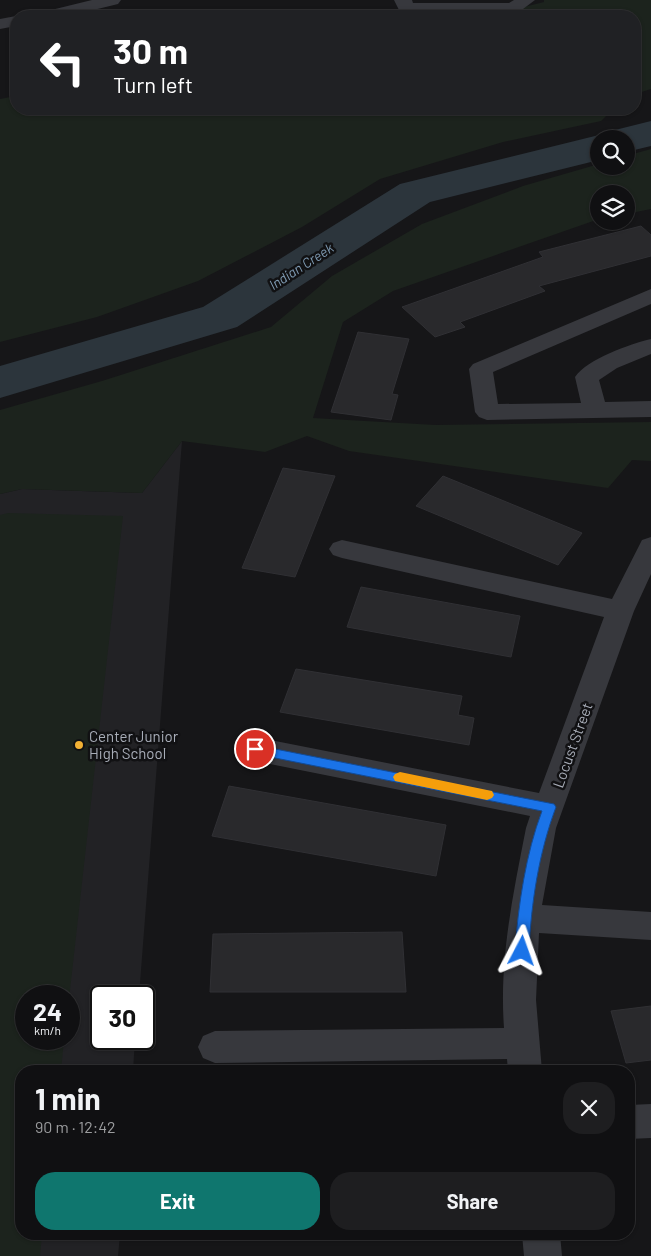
<!DOCTYPE html>
<html lang="en">
<head>
<meta charset="utf-8">
<style>
  body { margin:0; font-family:Barlow,sans-serif; background:#1e1e20; color:#f1f3f6; height:100vh; display:flex; flex-direction:column; font-size:19px; white-space:nowrap }
  * { box-sizing:border-box; margin:0 }
  p { font-size:16px; color:#9c9d9f }
  .icon { flex:none; width:28px; height:28px; fill:none; stroke:currentColor; stroke-width:2; stroke-linecap:round; stroke-linejoin:round }
  .map { position:relative; flex:1; overflow:hidden }
  .panel { position:absolute; left:15px; top:1065px; width:620px; height:175px; display:flex; flex-direction:column; background:#101012; border-radius:20px; box-shadow:0 1px 4px #0004,0 0 0 1px #303032 }
  .panel>* { flex:none }
  .top-card { position:absolute; left:10px; top:10px; width:631px; height:105px; border-radius:20px; box-shadow:0 1px 4px #0004,0 0 0 1px #303032; background:#202124; color:#fff; overflow:hidden }
  .fabs { position:absolute; left:590px; top:130px; display:grid; gap:10px }
  .fabs a { display:grid; place-items:center; width:45px; height:45px; border-radius:50%; background:#101012; box-shadow:0 1px 4px #0004,0 0 0 1px #303032; font-size:25px }
  .speed { position:absolute; left:15px; top:985px; display:flex; gap:10px; font-size:25px; font-weight:700; text-align:center }
  .speed>* { display:grid; place-content:center; width:65px; height:65px; border-radius:50%; background:#101012; box-shadow:0 1px 4px #0004,0 0 0 1px #303032; line-height:1 }
  .speed small { font-size:12px; font-weight:400 }
  .speed .limit { border:2px solid #111; border-radius:8px; background:#fff; color:#111 }
  .pin { position:absolute; display:grid; place-items:center; width:42px; height:42px; color:#fff; margin:-21px; border:2px solid #fff; border-radius:50%; box-shadow:0 1px 5px #0007 }
  .me { position:absolute; width:55px; margin:-28px; rotate:4deg; stroke-linejoin:round; filter:drop-shadow(0 0 4px #0008) }
  .turn { display:flex; align-items:center; gap:18px; height:105px; padding:0 20px; font-size:22px }
  .turn .icon { width:65px; height:65px; stroke-width:2.5 }
  .turn b { display:block; font-size:35px; line-height:42px }
  .round { display:grid; place-items:center; flex:none; width:52px; height:52px; border-radius:20px; background:#1e1e20 }
  .overview { display:flex; align-items:center; justify-content:space-between; height:85px; padding:0 20px }
  h1 { font-size:30px; font-weight:700; line-height:38px }
  .primary-button { display:flex; gap:10px; margin-top:auto; padding:10px 20px }
  .primary-button a { flex:1; height:58px; border-radius:20px; background:#0f766e; color:#fff; font-size:20px; font-weight:700; line-height:58px; text-align:center }
  .primary-button a+a { background:#1e1e20; color:#f1f3f6 }
  .map>svg:first-child { display:block }
  .built { fill:#222225; fill-rule:evenodd }
  .green { fill:#1c231d }
  .lines { fill:none; stroke-linecap:round; stroke-linejoin:round }
  .river { fill:#2c353c; fill-rule:evenodd }
  .building { fill:#29292c; stroke:#303034 }
  .minor { fill:#37383d; fill-rule:evenodd }
  .route { fill:#1a73e8; stroke:#114b97 }
  .slow { fill:#f59e0b }
  .poi-dot { fill:#f2b134; stroke:#111113; stroke-width:2 }
  .labels { text-anchor:middle; dominant-baseline:central; stroke-width:5; stroke-linejoin:round; paint-order:stroke }
  .far-water-label { font-size:14px; font-style:italic; fill:#7f9bb3; stroke:#111113 }
  .poi-label { font-size:15px; fill:#a8adb8; stroke:#111113; text-anchor:start }
  .street-label { font-size:15px; fill:#a8adb8; stroke:#111113 }
</style>
</head>
<body>
<div class="map">
<svg width="651" height="1256" viewBox="0 0 651 1256">
  <rect width="100%" height="100%" fill="#161618"/>
  <path class="built" d="M182 441 139 996H101V1039H135L133 1071H21V1234H120L118 1256H0V494L22 489 142 493ZM26 996H69V1039H26Z"/>
  <path class="green" d="M544 0H651V89L635 94V16H377L376 10 524 7 544 2Z
    M16 96V109H613L601 121 503 142 380 179 302 227 198 281 97 317 0 342V99Z
    M651 149V209L626 214V194H599V219L393 291 343 322 313 418 435 425 651 422V461L632 460 608 488 349 451 307 436 265 452 182 441 142 493 22 489 0 494V410L102 381 271 327 332 276 422 224 523 186 599 164V166H626V156Z
    M8 513 123 516 69 999V996H26V1039H64L61 1071H21V1234H42L40 1256H0V515Z"/>
  <g class="lines">
    <path class="river" d="M651 121V146L626 152V139H599V160L430 202 237 327 0 398V366L203 307 400 184 599 135 608 137 611 131Z"/>
  </g>
  <path class="building" d="M641 226 651 235V256L539 286 545 291 460 322 465 327 435 337 402 307 543 257 539 252Z
    M358 332 409 339 392 394 398 395 391 420 331 412Z
    M283 468 335 476 295 577 242 568Z
    M443 476 582 533 558 565 416 506Z
    M361 587 520 616 511 657 347 627Z
    M296 669 462 696 458 715 474 718 469 745 280 712Z
    M229 786 446 825 436 876 212 836Z
    M402 932 406 992H210L213 934Z
    M651 1006V1060L626 1063 611 1011Z"/>
  <g class="lines">
    <path class="minor" d="M92 0H121L118 4 69 16H40L43 12Z
      M394 0H412L413 3H509L514 0H535L519 12 513 13H406L400 12Z
      M16 16H18H16V26L0 29V19Z
      M651 289V304L493 372 498 404 581 403 575 377C587 359 630 344 651 339V354L617 368 599 380 605 402 651 401V417L487 420 479 417 475 412 469 369 473 364Z
      M651 537V574L634 611 556 828 542 905 651 912V940L539 933 536 1000 542 1071H508L507 1059 215 1063 203 1058 198 1047 203 1036 215 1031 504 1028C499 960 513 894 526 828L530 816 255 761 245 757 240 749 245 741 255 737 539 793 604 617 342 558 333 555 329 549 333 543 342 540 612 599 642 540Z
      M651 1104V1138L629 1139V1105Z
      M522 1234H560L562 1256H524Z"/>
  </g>
  <path class="route" d="M255 745 554 804 556 807C539 852 531 903 529 951L527 955 522 957 517 955 515 951C518 906 526 853 542 811L255 754 250 753 249 749 250 746Z"/>
  <path class="slow" d="M400 772 487 790 492 791 494 795 492 798 487 800 400 782 395 781 393 777 395 774Z"/>
  <circle class="poi-dot" cx="79" cy="745" r="5"/>
  <g class="labels">
    <g class="far-water-label">
      <text transform="translate(301 266) rotate(-33)">Indian Creek</text>
    </g>
    <g class="poi-label">
      <text x="89" y="736">Center Junior<tspan x="89" dy="17">High School</tspan></text>
    </g>
    <g class="street-label">
      <text transform="translate(572 745) rotate(-70)">Locust Street</text>
    </g>
  </g>
</svg>
<div class="fabs">
<a><svg class="icon" aria-label="search" viewBox="0 0 24 24"><circle cx="10" cy="10" r="6"/><path d="M15 15l6 6"/></svg></a>
<a><svg class="icon" aria-label="layers" viewBox="0 0 24 24"><path d="M12 4l9 5-9 5-9-5zM3 14l9 5 9-5"/></svg></a>
</div>
<div class="speed"><div>24<small>km/h</small></div><div class="limit">30</div></div>
<div class="pin" style="left:255px;top:749px;background:#d93025"><svg class="icon" aria-label="arrive" viewBox="0 0 24 24"><path d="M6 21V4h12l-3 4 3 4H6"/></svg></div>
<svg class="me" style="left:522px;top:951px" viewBox="-20 -20 40 40"><path d="M0-17L14 15 0 8-14 15z" fill="#1a73e8" stroke="#fff" stroke-width="4"/></svg>
<div class="top-card">
<div class="turn"><svg class="icon" aria-label="left" viewBox="0 0 24 24"><path d="M17 20v-9H6M10 6l-5 5 5 5"/></svg><div><b>30 m</b>Turn left</div></div>
</div>
<section class="panel">
<div class="overview"><div><h1>1 min</h1><p>90 m · 12:42</p></div><a class="round"><svg class="icon" aria-label="close" viewBox="0 0 24 24"><path d="M6 6l12 12M18 6L6 18"/></svg></a></div>
<div class="primary-button"><a>Exit</a><a>Share</a></div>
</section>
</div>
</body>
</html>
